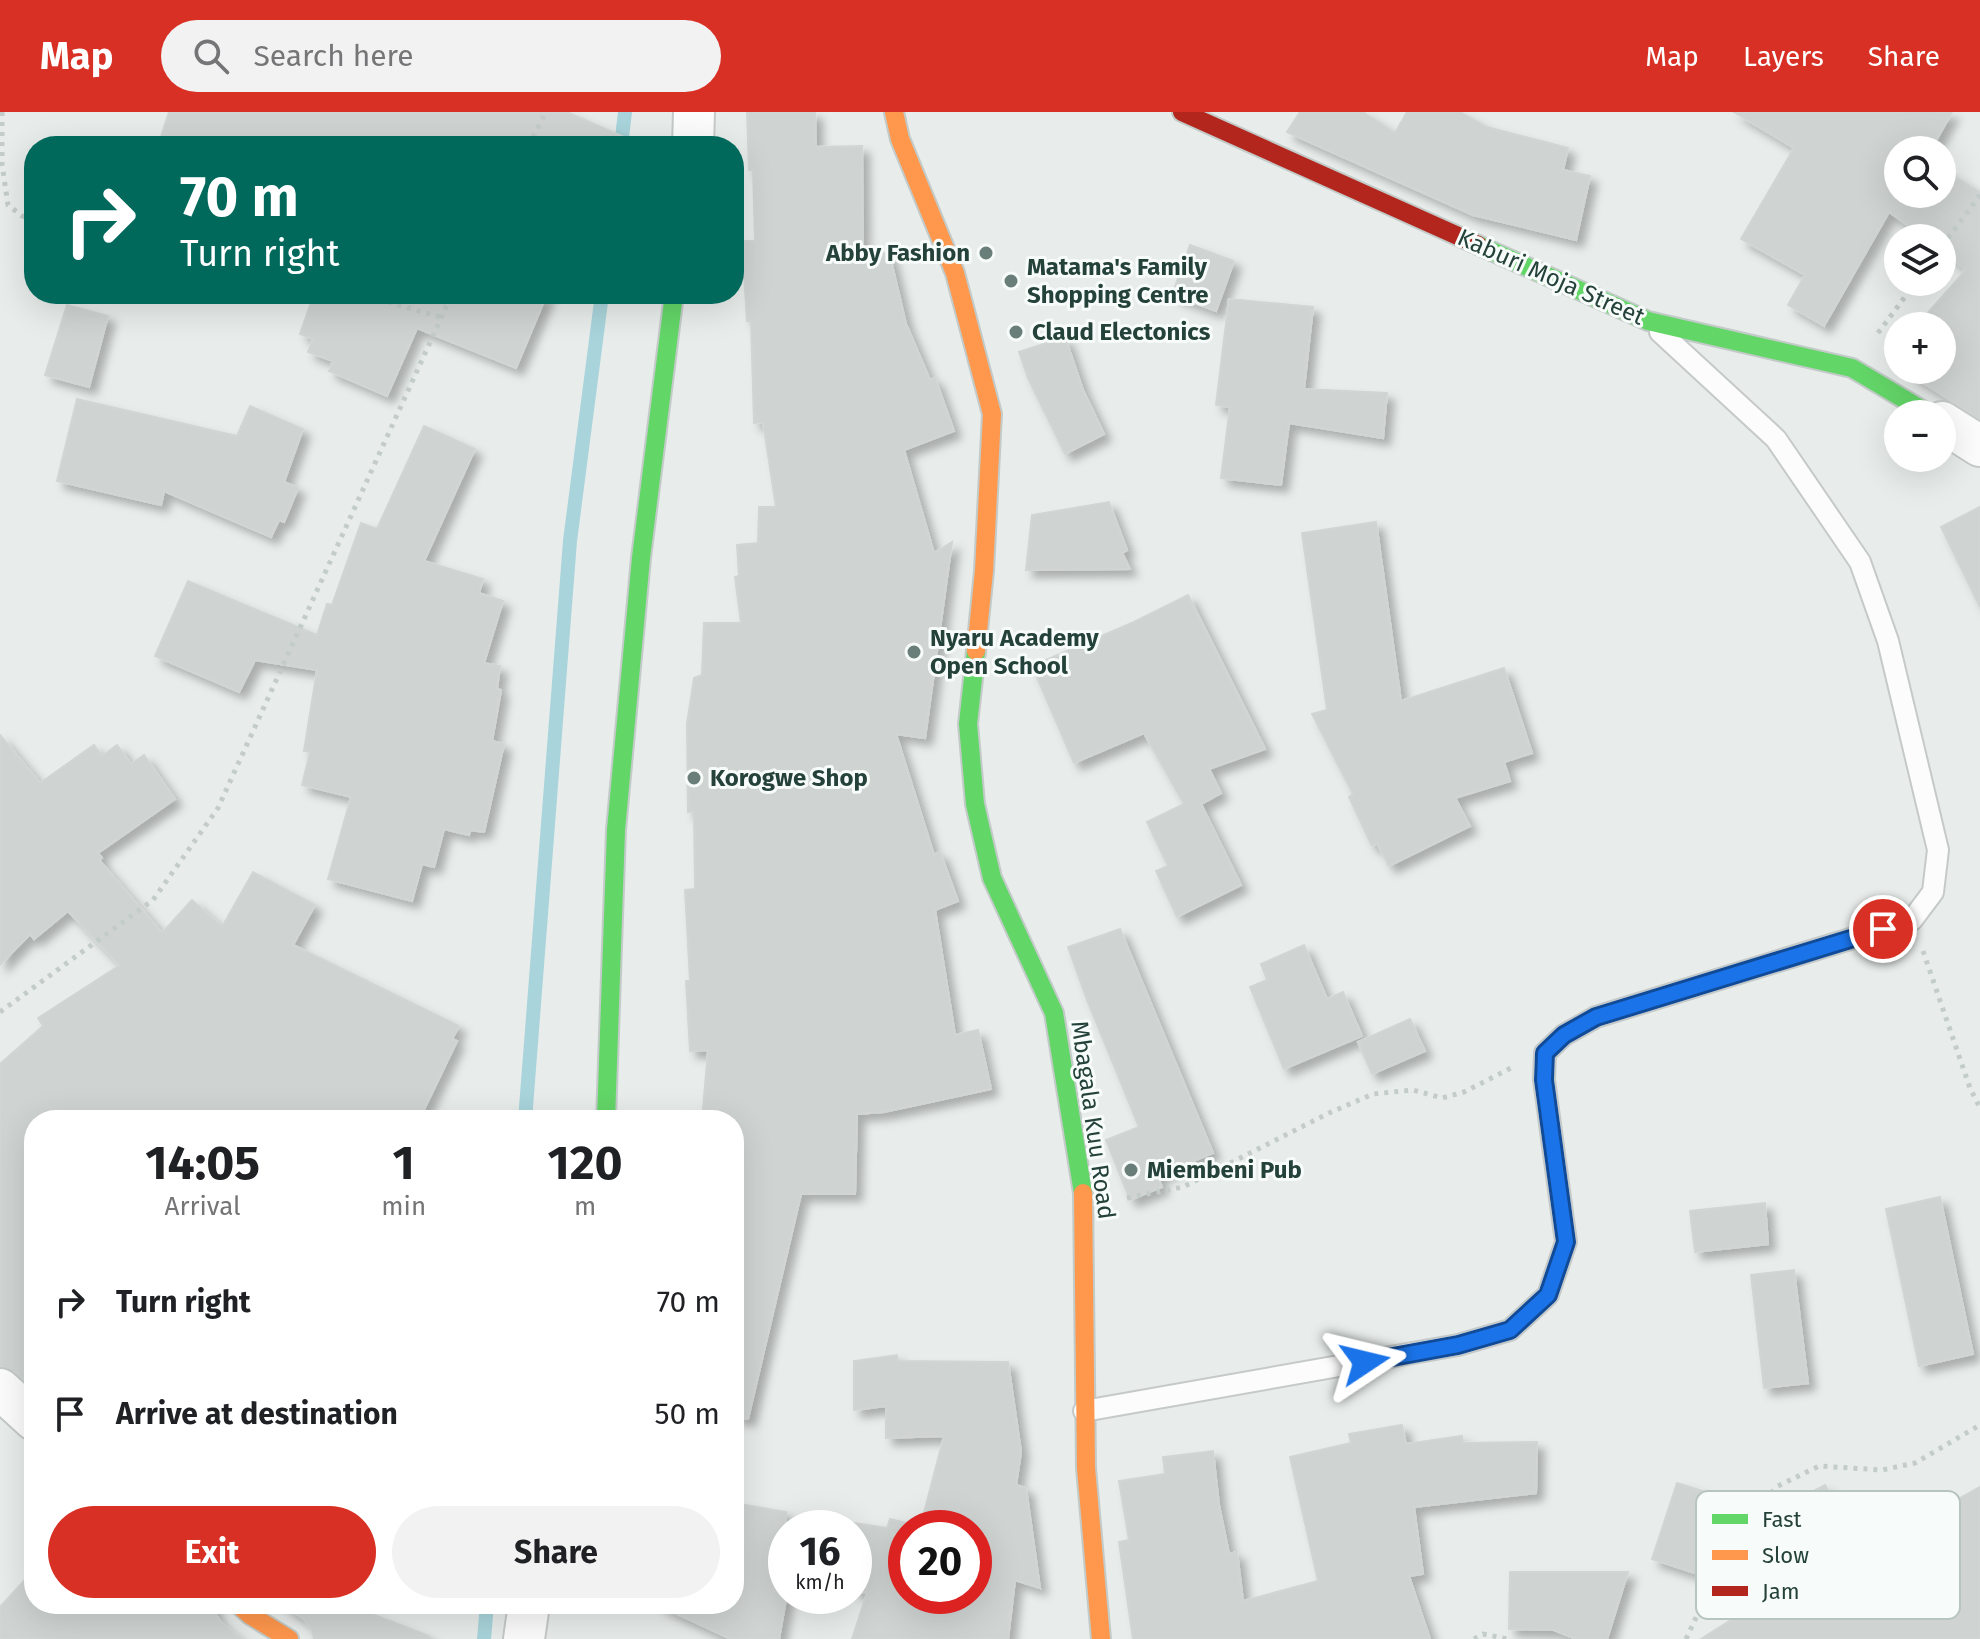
<!DOCTYPE html>
<html lang="en">
<head>
<meta charset="utf-8">
<style>
  body { margin:0; font-family:"Fira Sans",sans-serif; background:#f2f2f2; color:#202124; height:100vh; display:flex; flex-direction:column; font-size:30px; white-space:nowrap }
  * { box-sizing:border-box; margin:0 }
  p { font-size:26px; color:#757577 }
  .icon { flex:none; width:44px; height:44px; fill:none; stroke:currentColor; stroke-width:2; stroke-linecap:round; stroke-linejoin:round }
  .map { position:relative; flex:1; overflow:hidden }
  .panel { position:absolute; left:24px; top:998px; width:720px; height:504px; display:flex; flex-direction:column; background:#fff; border-radius:32px; box-shadow:0 8px 32px #0002 }
  .panel>* { flex:none }
  .banner { position:absolute; left:24px; top:24px; width:720px; height:168px; border-radius:32px; box-shadow:0 8px 32px #0002; background:#00695c; color:#fff; overflow:hidden }
  .tools { position:absolute; left:1884px; top:24px; display:grid; gap:16px }
  .tools a { display:grid; place-items:center; width:72px; height:72px; border-radius:50%; background:#fff; box-shadow:0 8px 32px #0002; font-size:40px }
  .speed { position:absolute; left:768px; top:1398px; display:flex; gap:16px; font-size:40px; font-weight:700; text-align:center }
  .speed>* { display:grid; place-content:center; width:104px; height:104px; border-radius:50%; background:#fff; box-shadow:0 8px 32px #0002; line-height:1 }
  .speed small { font-size:20px; font-weight:400 }
  .speed .limit { border:12px solid #d22; background:#fff; color:#111 }
  .pin { position:absolute; display:grid; place-items:center; width:68px; height:68px; color:#fff; margin:-34px; border:4px solid #fff; border-radius:50%; box-shadow:0 2px 8px #0007 }
  .me { position:absolute; width:88px; margin:-44px; rotate:80deg; stroke-linejoin:round; filter:drop-shadow(0 0 6px #0008) }
  .turn { display:flex; align-items:center; gap:28px; height:168px; padding:0 24px; font-size:36px }
  .turn .icon { width:104px; height:104px; stroke-width:2.5 }
  .turn b { display:block; font-size:56px; line-height:68px }
  .eta { display:flex; justify-content:space-evenly; align-items:center; height:136px; text-align:center }
  .eta b { font-size:48px; font-weight:700; line-height:56px }
  .button { display:flex; gap:16px; margin-top:auto; padding:16px 24px }
  .button a { flex:1; height:92px; border-radius:48px; background:#d93025; color:#fff; font-size:32px; font-weight:700; line-height:92px; text-align:center }
  .button a+a { background:#f2f2f2; color:#202124 }
  ul { padding:0; list-style:none }
  li { display:flex; align-items:center; gap:24px; height:112px; padding:0 24px }
  li div { flex:1 }
  li b { display:block; font-size:30px }
  li em { font-style:normal }
  header { display:flex; align-items:center; gap:48px; box-sizing:border-box; height:112px; padding:0 40px; background:#d93025; color:#fff }
  header strong { font-size:38px }
  nav { display:flex; gap:44px; margin-inline-start:auto; font-size:28px }
  .search { width:560px; height:72px; background:#f2f2f2; display:flex; align-items:center; gap:20px; box-sizing:border-box; padding:0 28px; border-radius:44px; color:#757577; font-size:30px }
  .map>svg:first-child { display:block }
  .lines { fill:none; stroke-linecap:round; stroke-linejoin:round }
  .stream { stroke:#a9d4db; stroke-width:14 }
  .building { fill:#cfd4d2; stroke:#d1d6d4; stroke-width:2; filter:url(#shadow) }
  .lane-casing { stroke:#c5cac8; stroke-width:24 }
  .street-casing { stroke:#c5cac8; stroke-width:44 }
  .fast-casing { stroke:#c3cbc8; stroke-width:22 }
  .slow-casing { stroke:#c3cbc8; stroke-width:22 }
  .jam-casing { stroke:#c3cbc8; stroke-width:22 }
  .path { stroke:#c3ccca; stroke-width:5; stroke-dasharray:4 6; stroke-linecap:butt }
  .lane { stroke:#fcfcfc; stroke-width:20 }
  .street { stroke:#fcfcfc; stroke-width:40 }
  .fast { stroke:#63d668; stroke-width:18 }
  .slow { stroke:#ff974d; stroke-width:18 }
  .jam { stroke:#b3261e; stroke-width:18 }
  .route-casing { stroke:#114b97; stroke-width:20 }
  .route { stroke:#1a73e8; stroke-width:14 }
  .poi-dot { fill:#697e78; stroke:#f7fbf9; stroke-width:3 }
  .labels { text-anchor:middle; dominant-baseline:central; stroke-width:6; stroke-linejoin:round; paint-order:stroke }
  .poi-label { font-size:24px; font-weight:bold; fill:#24423a; stroke:#f7fbf9; text-anchor:start }
  .street-label { font-size:24px; fill:#24423a; stroke:#f7fbf9 }
  .key { fill:#f7fbf9; stroke:#b8c4c0; stroke-width:2 }
  .key-label { font-size:22px; fill:#24423a }
</style>
</head>
<body>
<header>
<strong>Map</strong>
<div class="search"><svg class="icon" aria-label="search" viewBox="0 0 24 24"><circle cx="10" cy="10" r="6"/><path d="M15 15l6 6"/></svg>Search here</div>
<nav><a>Map</a><a>Layers</a><a>Share</a></nav>
</header>
<div class="map">
<svg width="1980" height="1527" viewBox="0 0 1980 1527">
  <defs>
    <filter id="shadow"><feDropShadow dx="7" dy="7" stdDeviation="4" flood-color="#0004"/></filter>
  </defs>
  <rect width="100%" height="100%" fill="#e8edeb"/>
  <g class="lines">
    <path class="stream" d="M621 34 625 0
      M525 1008 570 429 602 182
      M484 1527 487 1492"/>
  </g>
  <path class="building" d="M169 0H567L644 34H158Z
    M747 0H815L816 35 862 34 863 146 889 140 906 212 930 268 935 266 954 319 904 338 934 441 952 430 925 626 896 622 934 743 940 740 958 789 935 798 955 923 978 918 991 977 884 1000 857 1002 855 1082H801L748 1307 734 1305V1008H702L708 938 690 939 686 869H690L685 778 695 777 694 699 688 700 687 612 694 566 702 563 704 511H741L735 465 739 464 737 433 758 431 759 395H776L763 310 754 311 751 209H747L742 129H755L753 58H749Z
    M1300 0H1363L1395 21 1407 0H1460L1487 15 1568 36 1563 58 1590 64 1576 128 1473 103 1287 20Z
    M1734 0H1952L1931 38H1898V82H1942V57L1980 80V307L1908 261 1911 258H1942V214H1916L1966 158 1942 138V126H1926L1889 100 1824 214 1788 193 1805 163 1741 127 1794 36Z
    M1190 133 1234 149 1216 199 1172 183Z
    M314 182H547L516 256 417 216 387 284 329 259 333 249 308 240 313 227 300 222Z
    M1229 187 1313 195 1304 277 1387 281 1383 326 1289 311 1281 373 1221 366 1230 295 1216 293Z
    M67 193 108 204 89 275 45 263Z
    M1065 225 1083 278 1104 322 1065 342 1028 266 1019 240Z
    M77 287 237 324 250 294 303 317 284 370 298 376 284 410 279 408 271 425 164 379 161 393 57 369Z
    M424 314 475 337 424 449 483 467 479 481 503 489 484 551 500 554 497 577 501 578 492 629 504 632 484 720 470 718 469 723 444 717 434 755 422 752 412 789 328 767 351 685 302 673 310 640 304 639 317 558 255 548 239 580 155 544 188 469 317 523 327 492 332 493 361 411 377 417Z
    M1109 390 1127 438 1122 441 1130 457 1026 458 1032 403Z
    M1980 395V495L1941 415Z
    M1376 410 1401 589 1504 556 1532 641 1504 650 1510 669 1455 686 1470 714 1389 754 1377 731 1372 734 1349 685 1353 682 1312 602 1327 598 1302 421Z
    M1188 483 1265 637 1209 657 1221 681 1201 692 1241 773 1177 805 1156 759 1168 754 1147 710 1184 692 1144 621 1074 651 1032 554 1134 510Z
    M0 623 40 671 94 633 102 644 117 633 131 652 144 643 175 687 98 741 102 746 99 748 162 821 192 788 222 815 253 760 315 793 293 833 459 914 452 927 457 929 419 1008H34V1255L23 1267 15 1260 0 1255V952L43 914 38 906 120 853 68 799 34 827 30 822 0 853Z
    M1120 817 1213 1041 1157 1064 1162 1075 1130 1088 1106 1028 1139 1015 1087 888 1068 835Z
    M1304 833 1327 887 1343 880 1362 924 1284 957 1250 875 1267 868 1261 852Z
    M1410 907 1425 939 1372 962 1358 930Z
    M1940 1085 1973 1242 1919 1254 1886 1097Z
    M1765 1091 1768 1132 1695 1140 1690 1099Z
    M1794 1158 1808 1271 1764 1276 1751 1163Z
    M897 1243 898 1249 1008 1250 1021 1340 1016 1373 1026 1376 1040 1476 1015 1468 1008 1527H852L867 1481 854 1479V1411L887 1416 890 1407 911 1412 910 1416H906V1443L899 1484H974V1416H920L944 1324 886 1326V1294L854 1298V1249Z
    M1402 1313 1406 1332 1462 1324V1331L1537 1330 1536 1381 1414 1395 1423 1462 1409 1464 1430 1527H1133L1119 1430 1129 1428 1119 1369 1165 1362 1163 1345 1213 1339 1219 1393 1229 1442 1237 1440 1243 1489 1318 1469 1290 1345 1351 1331 1349 1322Z
    M1677 1371 1737 1390 1725 1424 1718 1422 1704 1464 1652 1447Z
    M1825 1373 1851 1423 1896 1398 1906 1416 1980 1375V1527H1701L1822 1450 1793 1442 1771 1401Z
    M734 1391 786 1400V1487L779 1527H731L656 1492H734Z
    M34 1458V1492H214V1500L221 1510 241 1527H0V1495Z
    M1510 1460H1628L1607 1527H1576L1554 1518 1509 1517Z
    M280 1492H346L429 1524V1527H314L311 1516 303 1506Z"/>
  <g class="lines">
    <g class="lane-casing">
      <path id="lane" d="M1084 1299 1458 1233 1510 1218 1548 1183 1566 1130 1544 968 1545 941 1564 923 1596 905 1912 808 1933 780 1938 738 1888 529 1860 450 1776 327 1660 220"/>
    </g>
    <g class="street-casing">
      <path id="street" d="M693 34 694 0
        M1942 310 1980 334
        M0 1277 34 1308
        M524 1527 529 1492"/>
    </g>
    <g class="fast-casing">
      <path id="fast" d="M1478 133 1648 209 1852 256 1929 302
        M976 539 968 612 975 692 992 766 1054 901 1083 1081
        M606 1008 616 718 641 446 674 182"/>
    </g>
    <g class="slow-casing">
      <path id="slow" d="M894 0 900 27 955 161 992 302 984 459 976 539
        M1083 1081 1086 1356 1101 1527
        M238 1492 250 1503 289 1527"/>
    </g>
    <g class="jam-casing">
      <path id="jam" d="M1182 0 1478 133"/>
    </g>
    <path class="path" d="M2 0V52L8 93 22 104 34 108
      M528 34 546 0
      M1942 134 1980 83
      M359 182 440 205
      M1878 221 1916 170
      M1923 839 1970 976 1980 996
      M0 900 153 788 218 696 452 182
      M1127 1086 1183 1075 1329 1001 1373 982 1413 978 1442 986 1464 980 1511 956
      M1474 1527 1483 1522 1508 1527
      M1686 1527 1726 1441 1776 1375 1819 1354 1882 1358 1915 1351 1980 1313"/>
    <use href="#lane" class="lane"/>
    <use href="#street" class="street"/>
    <use href="#fast" class="fast"/>
    <use href="#slow" class="slow"/>
    <use href="#jam" class="jam"/>
  </g>
  <g class="lines">
    <g class="route-casing">
      <path id="route" d="M1365 1250 1458 1233 1510 1218 1548 1183 1566 1130 1544 968 1545 941 1564 923 1596 905 1883 817"/>
    </g>
    <use href="#route" class="route"/>
  </g>
  <g class="poi-dot">
    <circle cx="986" cy="141" r="8"/>
    <circle cx="1011" cy="169" r="8"/>
    <circle cx="1016" cy="220" r="8"/>
    <circle cx="914" cy="540" r="8"/>
    <circle cx="694" cy="666" r="8"/>
    <circle cx="1131" cy="1058" r="8"/>
  </g>
  <g class="labels">
    <g class="poi-label">
      <text x="970" y="141" text-anchor="end">Abby Fashion</text>
      <text x="1027" y="155">Matama's Family<tspan x="1027" dy="28">Shopping Centre</tspan></text>
      <text x="1032" y="220">Claud Electonics</text>
      <text x="930" y="526">Nyaru Academy<tspan x="930" dy="28">Open School</tspan></text>
      <text x="710" y="666">Korogwe Shop</text>
      <text x="1147" y="1058">Miembeni Pub</text>
    </g>
    <g class="street-label">
      <text transform="translate(1551 165) rotate(24)">Kaburi Moja Street</text>
      <text transform="translate(1093 1008) rotate(82)">Mbagala Kuu Road</text>
    </g>
  </g>
  <rect x="1696" y="1379" width="264" height="128" rx="12" class="key"/>
  <rect x="1712" y="1402" width="36" height="10" fill="#63d668"/>
  <rect x="1712" y="1438" width="36" height="10" fill="#ff974d"/>
  <rect x="1712" y="1474" width="36" height="10" fill="#b3261e"/>
  <g class="key-label">
    <text x="1762" y="1415">Fast</text>
    <text x="1762" y="1451">Slow</text>
    <text x="1762" y="1487">Jam</text>
  </g>
</svg>
<div class="tools">
<a><svg class="icon" aria-label="search" viewBox="0 0 24 24"><circle cx="10" cy="10" r="6"/><path d="M15 15l6 6"/></svg></a>
<a><svg class="icon" aria-label="layers" viewBox="0 0 24 24"><path d="M12 4l9 5-9 5-9-5zM3 14l9 5 9-5"/></svg></a>
<a>+</a>
<a>−</a>
</div>
<div class="speed"><div>16<small>km/h</small></div><div class="limit">20</div></div>
<div class="pin" style="left:1883px;top:817px;background:#d93025"><svg class="icon" aria-label="arrive" viewBox="0 0 24 24"><path d="M6 21V4h12l-3 4 3 4H6"/></svg></div>
<svg class="me" style="left:1365px;top:1250px" viewBox="-20 -20 40 40"><path d="M0-17L14 15 0 8-14 15z" fill="#1a73e8" stroke="#fff" stroke-width="4"/></svg>
<div class="banner">
<div class="turn"><svg class="icon" aria-label="right" viewBox="0 0 24 24"><path d="M7 20v-9h11M14 6l5 5-5 5"/></svg><div><b>70 m</b>Turn right</div></div>
</div>
<section class="panel">
<div class="eta">
<div><b>14:05</b><p>Arrival</p></div>
<div><b>1</b><p>min</p></div>
<div><b>120</b><p>m</p></div>
</div>
<ul>
<li><svg class="icon" aria-label="right" viewBox="0 0 24 24"><path d="M7 20v-9h11M14 6l5 5-5 5"/></svg><div><b>Turn right</b></div><em>70 m</em></li>
<li><svg class="icon" aria-label="arrive" viewBox="0 0 24 24"><path d="M6 21V4h12l-3 4 3 4H6"/></svg><div><b>Arrive at destination</b></div><em>50 m</em></li>
</ul>
<div class="button"><a>Exit</a><a>Share</a></div>
</section>
</div>
</body>
</html>
